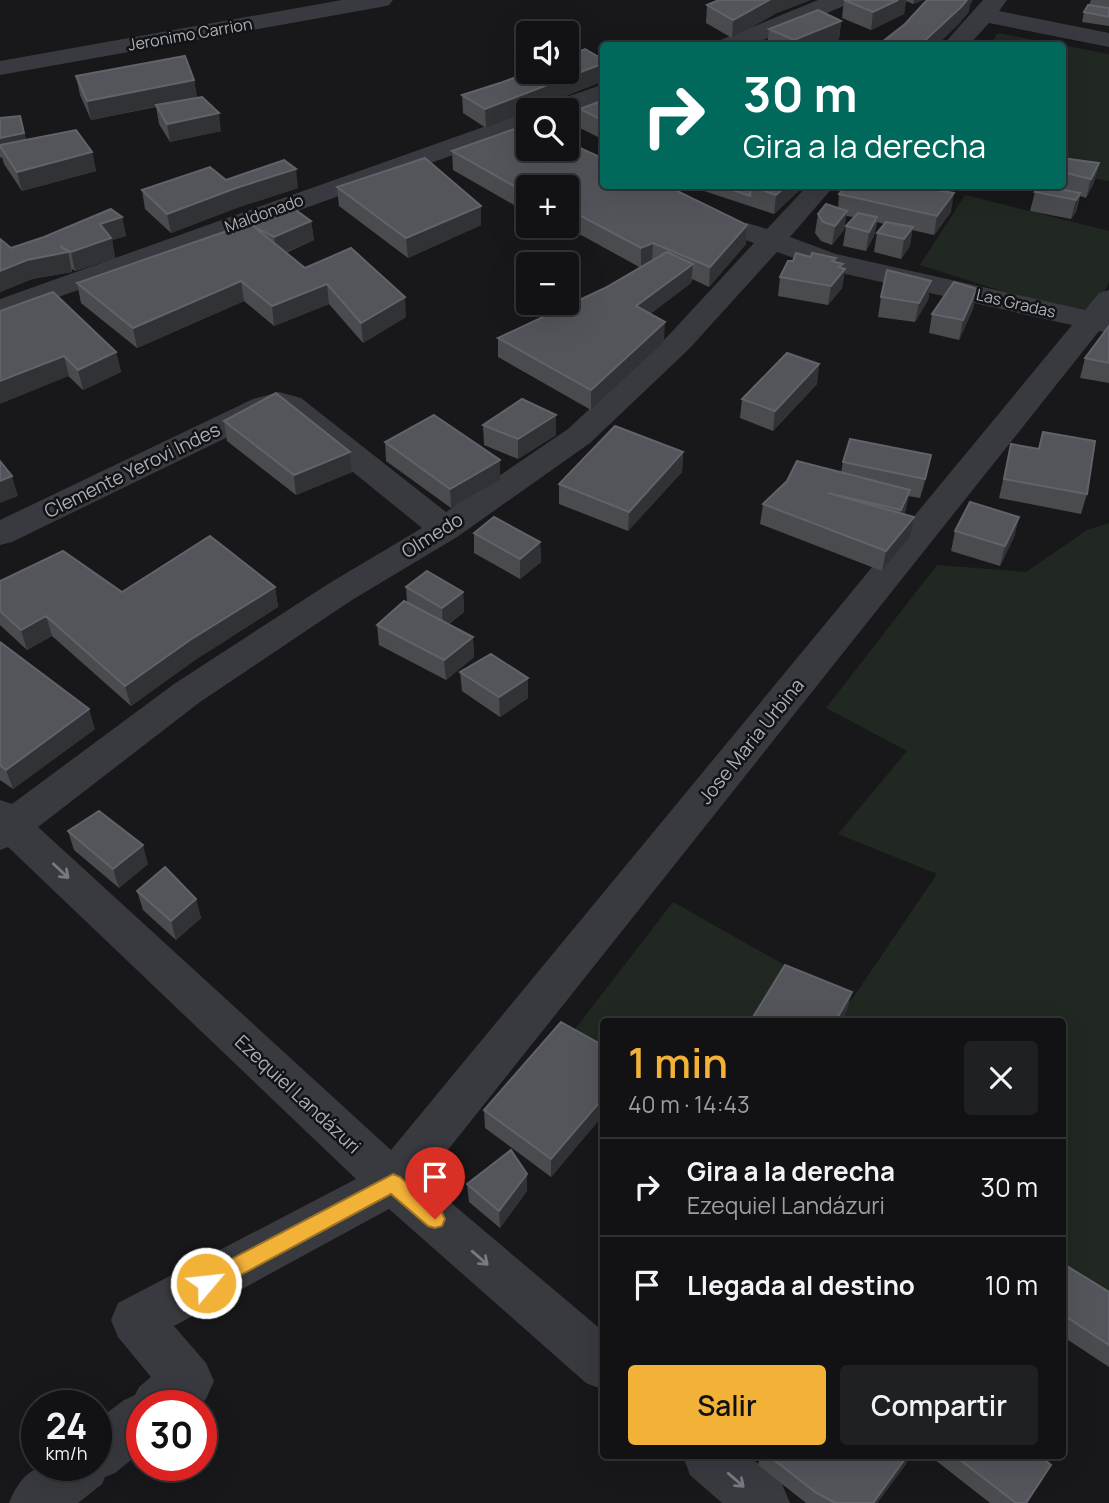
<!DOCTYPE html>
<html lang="es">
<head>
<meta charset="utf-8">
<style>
  body { margin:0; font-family:Manrope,sans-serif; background:#1f2022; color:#f1f3f6; height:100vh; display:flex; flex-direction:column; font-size:26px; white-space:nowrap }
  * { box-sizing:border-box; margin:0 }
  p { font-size:23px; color:#9c9ea0 }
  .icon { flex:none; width:38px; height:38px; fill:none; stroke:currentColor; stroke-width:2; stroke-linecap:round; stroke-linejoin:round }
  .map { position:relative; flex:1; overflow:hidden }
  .drawer { position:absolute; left:600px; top:1018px; width:466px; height:441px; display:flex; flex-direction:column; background:#121214; border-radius:7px; box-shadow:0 7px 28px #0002,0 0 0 2px #313234 }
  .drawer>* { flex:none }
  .top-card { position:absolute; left:600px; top:42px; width:466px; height:147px; border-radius:7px; box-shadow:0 7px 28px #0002,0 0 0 2px #313234; background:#00695c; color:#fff; overflow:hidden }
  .buttons { position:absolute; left:516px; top:21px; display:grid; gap:14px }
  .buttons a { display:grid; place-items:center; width:63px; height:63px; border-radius:7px; background:#121214; box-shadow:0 7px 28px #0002,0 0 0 2px #313234; font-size:35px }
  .speed { position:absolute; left:21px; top:1390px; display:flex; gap:14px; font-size:35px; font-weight:700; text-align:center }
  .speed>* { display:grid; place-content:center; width:91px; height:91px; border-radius:50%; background:#121214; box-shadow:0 7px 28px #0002,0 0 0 2px #313234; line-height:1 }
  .speed small { font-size:18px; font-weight:400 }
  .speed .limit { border:10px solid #d22; background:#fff; color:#111 }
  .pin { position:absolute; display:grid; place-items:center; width:60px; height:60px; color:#fff; margin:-72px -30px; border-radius:50% 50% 50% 0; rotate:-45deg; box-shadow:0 0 7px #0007 }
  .pin .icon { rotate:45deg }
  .me { position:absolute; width:77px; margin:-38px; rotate:62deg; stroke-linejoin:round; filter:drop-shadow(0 0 5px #0008) }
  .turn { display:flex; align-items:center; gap:24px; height:147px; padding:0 28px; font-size:32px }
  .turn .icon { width:91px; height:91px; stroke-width:2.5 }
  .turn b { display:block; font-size:49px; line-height:60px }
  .round { display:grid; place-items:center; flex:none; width:74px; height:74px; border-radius:7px; background:#1f2022 }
  .head { display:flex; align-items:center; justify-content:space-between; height:119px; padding:0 28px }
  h1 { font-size:42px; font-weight:600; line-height:52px; color:#f2b137 }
  .primary-button { display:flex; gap:14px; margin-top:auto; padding:14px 28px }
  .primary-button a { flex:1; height:80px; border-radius:7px; background:#f2b137; color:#111; font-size:28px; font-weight:600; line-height:80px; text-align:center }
  .primary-button a+a { background:#1f2022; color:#f1f3f6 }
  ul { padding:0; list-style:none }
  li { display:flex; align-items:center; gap:21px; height:98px; padding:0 28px; border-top:2px solid #313234 }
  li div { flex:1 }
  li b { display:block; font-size:26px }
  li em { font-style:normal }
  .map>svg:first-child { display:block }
  .green { fill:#202821 }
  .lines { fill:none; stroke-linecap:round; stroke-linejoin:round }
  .minor { fill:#393a3f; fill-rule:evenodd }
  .wall { fill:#494b4f }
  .shaded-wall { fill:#313235 }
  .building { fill:#54555b; stroke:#61636a; stroke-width:2 }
  .oneway { stroke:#777a83 }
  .route { fill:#f2b137; stroke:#9d7324; stroke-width:2 }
  .labels { text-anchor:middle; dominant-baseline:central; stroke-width:5; stroke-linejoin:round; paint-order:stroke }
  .far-street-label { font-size:16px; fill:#aaafba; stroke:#131315 }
  .street-label { font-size:19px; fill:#aaafba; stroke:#131315 }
</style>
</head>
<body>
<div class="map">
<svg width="1109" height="1503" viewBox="0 0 1109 1503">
  <rect width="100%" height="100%" fill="#18181a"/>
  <path class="green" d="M998 33 1109 54V181L1062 173V46H989Z
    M965 195 1109 231V282L1092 320 920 265Z
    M1109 523V1313L1062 1282V1022H604V1053L572 1033 673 902 850 1002 937 874 838 834 907 751 826 708 937 565 1026 572 1087 530Z"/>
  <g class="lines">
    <path class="minor" d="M342 0H393L389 5 381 7 0 75V61Z
      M818 0H850L846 5 749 46H715L718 41Z
      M983 0H1007L999 11 1109 33V47L989 23 968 46H942Z
      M604 84V100L567 113V110H539L543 105Z
      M528 111V128L0 318V299Z
      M807 186H834L790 237 836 254 1085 310 1099 293 1109 290V333L1099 331 424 1180 604 1332V1390L586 1383 389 1209 174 1326 206 1363 214 1381 206 1399 198 1405H142V1451L115 1473 105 1477 102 1484 78 1503H9C28 1456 53 1465 96 1465V1421L124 1400 135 1395 139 1387 151 1377 118 1337 111 1320 118 1303 356 1179 8 847 0 850V800L12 804 174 684 328 584 422 528 279 412 12 542 0 545V520L253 399 279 392 301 398 446 512 568 429 667 337 754 243 737 237 733 231 737 225 747 223 767 229ZM777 252 828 270 1072 325 391 1150 38 827 200 702 352 600 457 537 590 443 689 349Z
      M683 1456H749L782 1484 790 1503H722L690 1475Z"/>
  </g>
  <path class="wall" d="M844 0H923L913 4 906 1 904 14 871 30 842 18Z
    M1091 0H1109V26L1082 22 1084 12 1089 5Z
    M707 5 775 14 732 38 706 23Z
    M841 21 839 39 822 46H767L769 29Z
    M76 76 194 80 197 98 221 131 170 142 159 124 156 107 91 120 80 95Z
    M462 95 554 101 486 128 463 113Z
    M604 100V140L580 128V109Z
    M20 116 26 140 92 152 96 171 22 191 4 164 2 157 0 158V118Z
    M452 151H585L747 225 746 244 709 287 692 279 691 283 650 314 664 342 591 410 498 357V338L605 288 641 268 583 236 560 226H567V187H528V212L514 205 453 170Z
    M1062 158 1099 163 1094 182 1086 198 1080 196 1076 212 1071 219 1030 211 1035 192 1045 186H1062Z
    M226 180 298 188 239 207 171 233 145 209 142 190Z
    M701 186H804L774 214 701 190Z
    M337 187 481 206V225L408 258 339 206Z
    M839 194 951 212 934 235 912 230 910 246 901 259 874 252 877 233 884 224 877 222 874 236 866 251 843 246 846 226 854 217 846 216 844 230 832 245 821 241 815 233 818 214 838 208Z
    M293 208 311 221 314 240 286 253 305 268 406 317 363 343 329 304 274 326 244 301 137 348 81 303 77 283Z
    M122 217 126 236 112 240 115 258 75 271 72 269V272L32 279 0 292V239L11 248Z
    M811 257 836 258V262L845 269 842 288 828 305 778 296 780 277 793 261Z
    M931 281 928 300 915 322 878 317 881 297Z
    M977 289 973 309 959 340 929 333 932 314Z
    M0 311 116 352 121 372 83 390Z
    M1109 326V383L1080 378 1085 358Z
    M819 364 817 384 773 431 740 418 742 399Z
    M224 421 350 452 352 472 296 495 227 441Z
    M483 425 556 435 518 459 484 445Z
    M1043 432 1087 494 1081 514 999 498 1011 444 1038 449Z
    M385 442 500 460V480L451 508 386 461Z
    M683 452 682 472 628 531 559 504V484Z
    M843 462 927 475 920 498 908 496 904 515 910 537 882 571 760 524 763 504 841 473Z
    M1019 517 1014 537 1000 566 951 551 955 531Z
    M474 533 540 542 541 562 520 579 474 553Z
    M0 581 122 592 275 587 278 607 195 660 131 706 52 636 27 650 0 625Z
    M406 587 463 592 464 612 449 624 473 637 474 657 446 680 379 645 377 625 407 602Z
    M0 642 95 729 13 789 0 780Z
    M460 672 528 678V698L500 717 462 691Z
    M68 831 148 864 119 888 74 850Z
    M137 891 196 899 201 918 176 940 143 910Z
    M604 1046V1114L551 1177 485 1128 484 1110Z
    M527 1174V1191L500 1228 469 1202 467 1184Z
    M1062 1263 1109 1292V1367L1062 1336Z
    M760 1456H909L906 1464 877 1503H806L758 1465Z
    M930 1456H1040L1043 1479 1027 1503H990Z"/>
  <path class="shaded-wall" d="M769 0H811L775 14 732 38 733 20Z
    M898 0H906L904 14 871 30 873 12Z
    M914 0H923L913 4Z
    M967 0H973L970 5 969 12 958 25 936 46H920Z
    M841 21 839 39 822 46H794V40Z
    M604 63V81L486 128 485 109Z
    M194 80 197 98 91 120 87 101Z
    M219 113 221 131 170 142 167 124Z
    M24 133 29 152 0 146V138Z
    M92 152 96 171 22 191 17 172Z
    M1099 163 1094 182 1086 198 1091 179Z
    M296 169 298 188 239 207 171 233 167 214 236 188Z
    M786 186H804L774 214 776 195Z
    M954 193 951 212 934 235 937 216Z
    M1080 193 1076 212 1071 219 1076 200Z
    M481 206V225L408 258 406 238Z
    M847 211 844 230 832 245 835 226Z
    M122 217 126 236 112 240 115 258 75 271 71 252 100 224Z
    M877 217 874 236 866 251 869 232Z
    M311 221 314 240 277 256 274 237Z
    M747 225 746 244 709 287 710 267Z
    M913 227 910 246 901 259 904 239Z
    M653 243 652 262 641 268V248Z
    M68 252 72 272 32 279 0 292V271L27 260Z
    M693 264 691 283 635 325 636 306Z
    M843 264 842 272 845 269 842 288 828 305 831 286 839 267Z
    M241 281 244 301 137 348 133 328Z
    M931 281 928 300 915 322 919 303Z
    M327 284 329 304 274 326 272 306Z
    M977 289 973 309 959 340 963 320Z
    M405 297 406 317 363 343 361 323Z
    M665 322 664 342 591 410V390Z
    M116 352 121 372 83 390 78 370Z
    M64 356 69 376 0 404V381Z
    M819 364 817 384 773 431 775 411Z
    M556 415V435L518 459V439Z
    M350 452 352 472 296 495 294 475Z
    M683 452 682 472 628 531 629 512Z
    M931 455 927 475 920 498 925 479Z
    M500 460V480L451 508 450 489Z
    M12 476 18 496 0 503V481Z
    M910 490 906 510 897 530 901 510Z
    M914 517 910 537 882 571 886 551Z
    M1019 517 1014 537 1000 566 1005 546Z
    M540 542 541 562 520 579V559Z
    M275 587 278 607 195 660 131 706 125 686 190 640Z
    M463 592 464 612 443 628 442 608Z
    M46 616 52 636 27 650 21 630Z
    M473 637 474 657 446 680 444 660Z
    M528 678V698L500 717 499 697Z
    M89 709 95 729 13 789 6 770Z
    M143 845 148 864 119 888 113 869Z
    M196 899 201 918 176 940 171 921Z
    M852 992 847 1011 841 1022H835Z
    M604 1097V1114L551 1177V1159Z
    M527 1174V1191L500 1228 499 1211Z
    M907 1456H909L906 1464 877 1503H873Z"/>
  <path class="building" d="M719 0H769L733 20 707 5Z
    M844 0H898L873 12Z
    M927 0H967L961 7 920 45 923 46H877L905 24Z
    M1088 5 1109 8V17L1084 12Z
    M818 10 841 21 794 40 769 29Z
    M748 41 758 46H737Z
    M585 49 604 60V63L485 109 462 95 503 82 530 72H567V57Z
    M185 56 194 80 87 101 76 76Z
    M202 97 219 113 167 124 156 105Z
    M604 100V121L580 109Z
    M20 116 24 133 0 138V118Z
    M520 127 528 128V149H567V142L604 159V186H667L747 225 710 267 653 243 641 248 583 217 567 210V187H528V193L514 186 452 151Z
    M76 130 92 152 17 172 0 146V145Z
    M425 158 481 206 406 238 337 187Z
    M1062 158 1099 163 1091 179 1062 172Z
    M284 160 296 169 236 188 167 214 142 190 210 167 226 180Z
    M730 186H752H751L750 196 727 188Z
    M751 186H786L776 195Z
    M845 186H913L954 193 937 216 839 194Z
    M1041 186H1043L1080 193 1076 200 1035 192Z
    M826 204 847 211 835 226 823 222 818 214Z
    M293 208 311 221 274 237 253 226 305 268 351 248 405 297 361 323 327 284 272 306 241 281 133 328 77 283Z
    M111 209 122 217 100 224 111 238 71 252 60 246 68 252 27 260 0 271V239L11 248 44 237Z
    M858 213 877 217 869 232 846 226Z
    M886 222 913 227 904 239 877 233Z
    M667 252 693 264 636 306 665 322 591 390 498 338 605 288Z
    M796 253 811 257 812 253 836 258 832 261 843 264 839 267 845 269 831 286 780 277 788 261H793Z
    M887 270 931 281 919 303 881 297Z
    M954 282 977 289 963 320 932 314Z
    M53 292 116 352 78 370 64 356 0 381V311Z
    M1109 326V363L1085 358Z
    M787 353 819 364 775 411 742 399Z
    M276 393 350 452 294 475 224 421Z
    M522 399 556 415 518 439 483 425Z
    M434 415 500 460 450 489 385 442Z
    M615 426 683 452 629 512 559 484Z
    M1043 432 1095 441 1087 494 1004 479 1011 444 1039 449Z
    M850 439 931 455 925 479 843 462Z
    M0 461 12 476 0 481Z
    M797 461 910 490 901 510 828 493 914 517 886 551 763 504 787 481Z
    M970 502 1019 517 1005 546 955 531Z
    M494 517 540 542 520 559 474 533Z
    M210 536 275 587 190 640 125 686 46 616 21 630 0 611V581L63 551 122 592Z
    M427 571 463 592 442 608 406 587Z
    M404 601 473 637 444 660 377 625Z
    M0 642 89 709 6 770 0 765Z
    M491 654 528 678 499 697 460 672Z
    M99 811 143 845 113 869 68 831Z
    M165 867 196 899 171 921 137 891Z
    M785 965 852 992 835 1022H750Z
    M561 1022 604 1046V1097L551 1159 484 1110Z
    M511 1150 527 1174 499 1211 467 1184Z
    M1062 1263 1109 1292V1345L1062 1314Z
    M769 1456H907L873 1503H835L815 1492Z
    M955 1456H1040L1051 1465 1026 1503H1016Z"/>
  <defs><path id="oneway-shaft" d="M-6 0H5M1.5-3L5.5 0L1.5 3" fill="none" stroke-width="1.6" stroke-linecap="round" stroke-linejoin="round" transform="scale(1.75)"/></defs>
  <g class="oneway">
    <use href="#oneway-shaft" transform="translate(61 871) rotate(43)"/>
    <use href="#oneway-shaft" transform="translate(480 1258) rotate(41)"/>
    <use href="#oneway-shaft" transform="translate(736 1480) rotate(41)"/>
  </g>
  <path class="route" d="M393 1174 400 1177 442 1213 445 1219 442 1226 435 1228 428 1226 391 1194 213 1290 206 1293 199 1290 196 1283 199 1276Z"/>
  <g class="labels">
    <g class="far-street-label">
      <text transform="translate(190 34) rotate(-10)">Jeronimo Carrion</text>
      <text transform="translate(264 213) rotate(-20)">Maldonado</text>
      <text transform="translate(1016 303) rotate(13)">Las Gradas</text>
    </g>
    <g class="street-label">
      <text transform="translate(132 470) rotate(-26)">Clemente Yerovi Indes</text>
      <text transform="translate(432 535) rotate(-32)">Olmedo</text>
      <text transform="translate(751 741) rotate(-51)">Jose Maria Urbina</text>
      <text transform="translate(298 1094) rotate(43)">Ezequiel Landázuri</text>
    </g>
  </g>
</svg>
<div class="buttons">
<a><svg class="icon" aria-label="sound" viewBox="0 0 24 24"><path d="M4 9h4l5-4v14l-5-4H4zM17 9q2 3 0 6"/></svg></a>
<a><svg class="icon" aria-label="search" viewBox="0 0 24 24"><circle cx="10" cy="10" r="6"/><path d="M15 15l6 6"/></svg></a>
<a>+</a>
<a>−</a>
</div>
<div class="speed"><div>24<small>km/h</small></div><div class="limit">30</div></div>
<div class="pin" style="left:435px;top:1219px;background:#d93025"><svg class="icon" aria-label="arrive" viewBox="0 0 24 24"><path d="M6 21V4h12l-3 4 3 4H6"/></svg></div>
<svg class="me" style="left:206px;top:1283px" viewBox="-20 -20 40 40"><circle r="17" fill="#f2b137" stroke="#fff" stroke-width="3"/><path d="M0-11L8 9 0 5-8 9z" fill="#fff"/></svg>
<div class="top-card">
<div class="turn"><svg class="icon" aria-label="right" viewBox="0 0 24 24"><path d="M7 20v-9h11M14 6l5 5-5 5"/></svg><div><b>30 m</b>Gira a la derecha</div></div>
</div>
<section class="drawer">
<div class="head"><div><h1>1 min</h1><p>40 m · 14:43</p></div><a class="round"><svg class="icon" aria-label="close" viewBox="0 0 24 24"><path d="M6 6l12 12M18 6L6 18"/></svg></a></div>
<ul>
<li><svg class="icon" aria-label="right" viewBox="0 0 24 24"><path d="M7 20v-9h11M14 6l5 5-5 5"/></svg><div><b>Gira a la derecha</b><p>Ezequiel Landázuri</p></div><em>30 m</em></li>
<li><svg class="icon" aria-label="arrive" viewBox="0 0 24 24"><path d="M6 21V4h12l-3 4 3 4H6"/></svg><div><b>Llegada al destino</b></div><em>10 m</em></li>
</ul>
<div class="primary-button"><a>Salir</a><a>Compartir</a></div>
</section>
</div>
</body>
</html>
